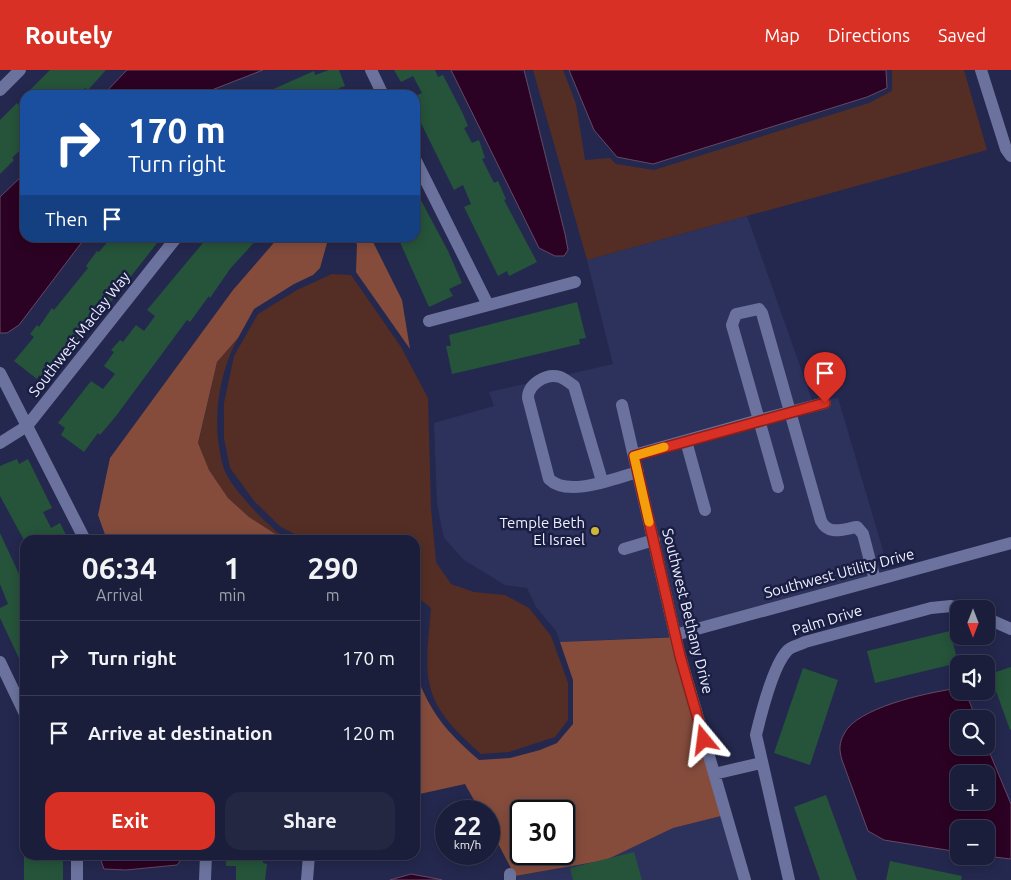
<!DOCTYPE html>
<html lang="en">
<head>
<meta charset="utf-8">
<style>
  body { margin:0; font-family:Ubuntu,sans-serif; background:#242742; color:#f1f3f6; height:100vh; display:flex; flex-direction:column; font-size:19px; white-space:nowrap }
  * { box-sizing:border-box; margin:0 }
  p { font-size:16px; color:#a0a2af }
  .icon { flex:none; width:28px; height:28px; fill:none; stroke:currentColor; stroke-width:2; stroke-linecap:round; stroke-linejoin:round }
  .map { position:relative; flex:1; overflow:hidden }
  .details { position:absolute; left:20px; top:465px; width:400px; height:325px; display:flex; flex-direction:column; background:#1b1e3a; border-radius:15px; box-shadow:0 2px 12px #0003,0 0 0 1px #393c54 }
  .details>* { flex:none }
  .hud { position:absolute; left:20px; top:20px; width:400px; height:152px; border-radius:15px; box-shadow:0 2px 12px #0003,0 0 0 1px #393c54; background:#1a4fa0; color:#fff; overflow:hidden }
  .needle { width:32px; rotate:180deg }
  .fabs { position:absolute; left:950px; top:530px; display:grid; gap:10px }
  .fabs a { display:grid; place-items:center; width:45px; height:45px; border-radius:10px; background:#1b1e3a; box-shadow:0 2px 12px #0003,0 0 0 1px #393c54; font-size:25px }
  .speed { position:absolute; left:435px; top:730px; display:flex; gap:10px; font-size:25px; font-weight:700; text-align:center }
  .speed>* { display:grid; place-content:center; width:65px; height:65px; border-radius:50%; background:#1b1e3a; box-shadow:0 2px 12px #0003,0 0 0 1px #393c54; line-height:1 }
  .speed small { font-size:12px; font-weight:400 }
  .speed .limit { border:2px solid #111; border-radius:8px; background:#fff; color:#111 }
  .pin { position:absolute; display:grid; place-items:center; width:42px; height:42px; color:#fff; margin:-51px -21px; border-radius:50% 50% 50% 0; rotate:-45deg; box-shadow:0 0 5px #0007 }
  .pin .icon { rotate:45deg }
  .me { position:absolute; width:55px; margin:-28px; rotate:344deg; stroke-linejoin:round; filter:drop-shadow(0 0 4px #0008) }
  .turn { display:flex; align-items:center; gap:18px; height:105px; padding:0 25px; font-size:22px }
  .turn .icon { width:65px; height:65px; stroke-width:2.5 }
  .turn b { display:block; font-size:35px; line-height:42px }
  .then { display:flex; align-items:center; height:48px; padding:0 25px; background:#0003; gap:10px; font-size:19px }
  .eta { display:flex; justify-content:space-evenly; align-items:center; height:85px; text-align:center }
  .eta b { font-size:30px; font-weight:700; line-height:35px }
  .action { display:flex; gap:10px; margin-top:auto; padding:10px 25px }
  .action a { flex:1; height:58px; border-radius:15px; background:#d93025; color:#fff; font-size:20px; font-weight:700; line-height:58px; text-align:center }
  .action a+a { background:#242742; color:#f1f3f6 }
  ul { padding:0; list-style:none }
  li { display:flex; align-items:center; gap:15px; height:75px; padding:0 25px; border-top:1px solid #393c54 }
  li div { flex:1 }
  li b { display:block; font-size:19px }
  li em { font-style:normal }
  header { display:flex; align-items:center; gap:30px; box-sizing:border-box; height:70px; padding:0 25px; background:#d93025; color:#fff }
  header strong { font-size:24px }
  nav { display:flex; gap:28px; margin-inline-start:auto; font-size:18px }
  .map>svg:first-child { display:block }
  .built { fill:#2d325d }
  .green { fill:#542e24 }
  .forest { fill:#854c3c; fill-rule:evenodd }
  .water { fill:#2b0223; stroke:#654965; fill-rule:evenodd }
  .building { fill:#25543a }
  .lines { fill:none; stroke-linecap:round; stroke-linejoin:round }
  .minor { stroke:#6b729d; stroke-width:12 }
  .route-casing { stroke:#8d1f18; stroke-width:12 }
  .route { stroke:#d93025; stroke-width:9 }
  .slow { stroke:#f59e0b; stroke-width:9 }
  .poi-dot { fill:#d2b736; stroke:#1b1e43; stroke-width:2 }
  .labels { text-anchor:middle; dominant-baseline:central; stroke-width:5; stroke-linejoin:round; paint-order:stroke }
  .street-label { font-size:15px; fill:#edf0ff; stroke:#1b1e43 }
  .poi-label { font-size:15px; fill:#edf0ff; stroke:#1b1e43; text-anchor:end }
</style>
</head>
<body>
<header>
<strong>Routely</strong>
<nav><a>Map</a><a>Directions</a><a>Saved</a></nav>
</header>
<div class="map">
<svg width="1011" height="810" viewBox="0 0 1011 810">
  <rect width="100%" height="100%" fill="#24284e"/>
  <path class="built" d="M747 146 812 330 838 328 890 504 689 566 560 572 556 561 536 537 527 518 505 515 464 490 444 468 437 433 434 353 494 336 489 322 613 294 587 190Z
    M725 745 741 810H517L515 806 606 790 673 758Z"/>
  <path class="green" d="M533 0H563L576 34 585 90 610 88 616 94 654 100 869 33 892 21V0H964L987 80 587 190Z
    M332 204 351 205 401 277 428 328 431 438 436 492 451 514 474 522 505 525 529 538 551 566 568 613V650L555 667 509 682 481 684C421 631 424 614 431 538L415 525V470H306L281 457 255 432 230 398 224 368V333L234 286 258 244 297 220Z
    M238 268C217 306 211 357 224 399 230 417 268 457 285 467L277 465 249 447 228 428 209 400 198 374 217 292Z"/>
  <path class="forest" d="M278 168H349L327 173 320 198 313 205 294 214 254 239 238 268 217 292 198 373 209 400 228 428 249 447 277 465 292 470H107L98 445 110 388 233 220Z
    M351 168H371L402 230 410 279 356 202 357 174Z
    M681 567 725 745 673 758 606 790 515 806 489 756V741H480L465 714 415 725V603C433 646 444 659 479 690L510 688 540 680 557 673 573 654V610L560 572ZM521 741H564V784H521Z"/>
  <path class="water" d="M127 0H263L199 25H103Z
    M451 0H524L565 164 568 180 564 186H555L539 178Z
    M569 0H886L887 18 867 27 653 94 617 87 594 60Z
    M25 103V168H85L19 255 7 263H0V127Z
    M953 619 967 625 976 649H959V676H986V674L1011 734V789L986 786V759H959V782L884 770 868 761 842 690C839 680 839 673 844 664 856 638 926 623 953 619ZM959 704H986V731H959Z
    M99 785H185L177 795 126 800 104 799Z
    M411 804 438 809 442 810H390Z"/>
  <path class="building" d="M50 0H106L88 20 85 18 78 25H34L29 21Z
    M329 0H339L345 16 339 18 342 25H260L314 1 315 5Z
    M394 0H435L438 7 443 5 463 44 468 56 464 58 472 73 479 70 485 88 482 89 494 113 498 111 506 129 504 130 537 192 509 206 507 201 498 206 464 137 471 134 463 115 454 120 415 41V26L422 23 413 6 401 12Z
    M17 33 25 42V75L12 88 14 90 0 104V50Z
    M415 119 448 181 462 213 449 219 453 226 429 237 398 168H415Z
    M111 168H161L48 312 39 305 37 309 14 291 34 267 30 264 37 255 39 257 52 238 54 240 88 198 86 196 97 181 99 182Z
    M207 168H258L230 199 210 228 209 226 190 252 187 250 116 346 100 365 98 363 84 382 61 365 65 358 58 353 91 311 103 319 115 304 104 296 114 282 111 280 120 270 123 272 136 255 144 261 155 246 147 240Z
    M577 232 586 268 579 269 580 274 452 304 446 276H451L449 265Z
    M17 389 19 394 28 389 52 438 43 442 51 458 60 453 66 465 55 470H24L0 426V396Z
    M0 463 19 504 22 503 25 511V601L0 548V538L8 534 0 514Z
    M950 561 958 593 875 613 867 581Z
    M1011 597V659L1010 660 990 604Z
    M803 598 838 610 810 695 774 683Z
    M826 725 857 810H820L794 737Z
    M634 782 642 810H573L570 798Z
    M24 785H63V810H24Z
    M226 785H263V793L267 794 265 810H236V796H226Z
    M890 791 962 806 961 810H886Z"/>
  <g class="lines">
    <path class="minor" d="M371 0 383 25
      M981 0 1006 79 1011 86
      M0 20 20 0
      M415 89 488 235
      M429 251 575 212
      M0 303 85 470
      M622 335 680 586 745 810
      M686 371 705 440
      M0 373 27 356 176 168
      M634 385 759 350 732 255 736 244 759 239 762 243 821 451C829 466 843 459 857 457L863 464 875 510
      M602 411 574 316C570 313 565 309 560 307 546 303 528 314 528 328L549 409C568 428 615 408 638 402
      M778 417 759 350 825 333
      M624 479 654 470
      M986 548 1011 559
      M675 565 1011 473
      M0 592 25 644
      M714 704 761 693
      M77 810V785
      M205 810 206 785
      M307 810 309 785
      M510 810V804
      M789 810 756 665C761 644 773 596 787 581 791 576 800 575 805 572L931 538 951 536 963 539"/>
  </g>
  <g class="lines">
    <g class="route-casing">
      <path id="route" d="M704 670 680 586 634 386 825 333"/>
    </g>
    <use href="#route" class="route"/>
    <path class="slow" d="M649 452 634 386 664 377"/>
  </g>
  <circle class="poi-dot" cx="595" cy="461" r="5"/>
  <g class="labels">
    <g class="street-label">
      <text transform="translate(79 264) rotate(-52)">Southwest Maclay Way</text>
      <text transform="translate(839 503) rotate(-15)">Southwest Utility Drive</text>
      <text transform="translate(688 541) rotate(76)">Southwest Bethany Drive</text>
      <text transform="translate(827 550) rotate(-17)">Palm Drive</text>
    </g>
    <g class="poi-label">
      <text x="585" y="452">Temple Beth<tspan x="585" dy="17">El Israel</tspan></text>
    </g>
  </g>
</svg>
<div class="fabs">
<a><svg class="needle" viewBox="-14 -14 28 28"><path d="M0-13l5 13h-10z" fill="#e53935"/><path d="M0 13l5-13h-10z" fill="#a0a2af"/></svg></a>
<a><svg class="icon" aria-label="sound" viewBox="0 0 24 24"><path d="M4 9h4l5-4v14l-5-4H4zM17 9q2 3 0 6"/></svg></a>
<a><svg class="icon" aria-label="search" viewBox="0 0 24 24"><circle cx="10" cy="10" r="6"/><path d="M15 15l6 6"/></svg></a>
<a>+</a>
<a>−</a>
</div>
<div class="speed"><div>22<small>km/h</small></div><div class="limit">30</div></div>
<div class="pin" style="left:825px;top:333px;background:#d93025"><svg class="icon" aria-label="arrive" viewBox="0 0 24 24"><path d="M6 21V4h12l-3 4 3 4H6"/></svg></div>
<svg class="me" style="left:704px;top:670px" viewBox="-20 -20 40 40"><path d="M0-17L14 15 0 8-14 15z" fill="#d93025" stroke="#fff" stroke-width="4"/></svg>
<div class="hud">
<div class="turn"><svg class="icon" aria-label="right" viewBox="0 0 24 24"><path d="M7 20v-9h11M14 6l5 5-5 5"/></svg><div><b>170 m</b>Turn right</div></div>
<div class="then">Then<svg class="icon" aria-label="arrive" viewBox="0 0 24 24"><path d="M6 21V4h12l-3 4 3 4H6"/></svg></div>
</div>
<section class="details">
<div class="eta">
<div><b>06:34</b><p>Arrival</p></div>
<div><b>1</b><p>min</p></div>
<div><b>290</b><p>m</p></div>
</div>
<ul>
<li><svg class="icon" aria-label="right" viewBox="0 0 24 24"><path d="M7 20v-9h11M14 6l5 5-5 5"/></svg><div><b>Turn right</b></div><em>170 m</em></li>
<li><svg class="icon" aria-label="arrive" viewBox="0 0 24 24"><path d="M6 21V4h12l-3 4 3 4H6"/></svg><div><b>Arrive at destination</b></div><em>120 m</em></li>
</ul>
<div class="action"><a>Exit</a><a>Share</a></div>
</section>
</div>
</body>
</html>
